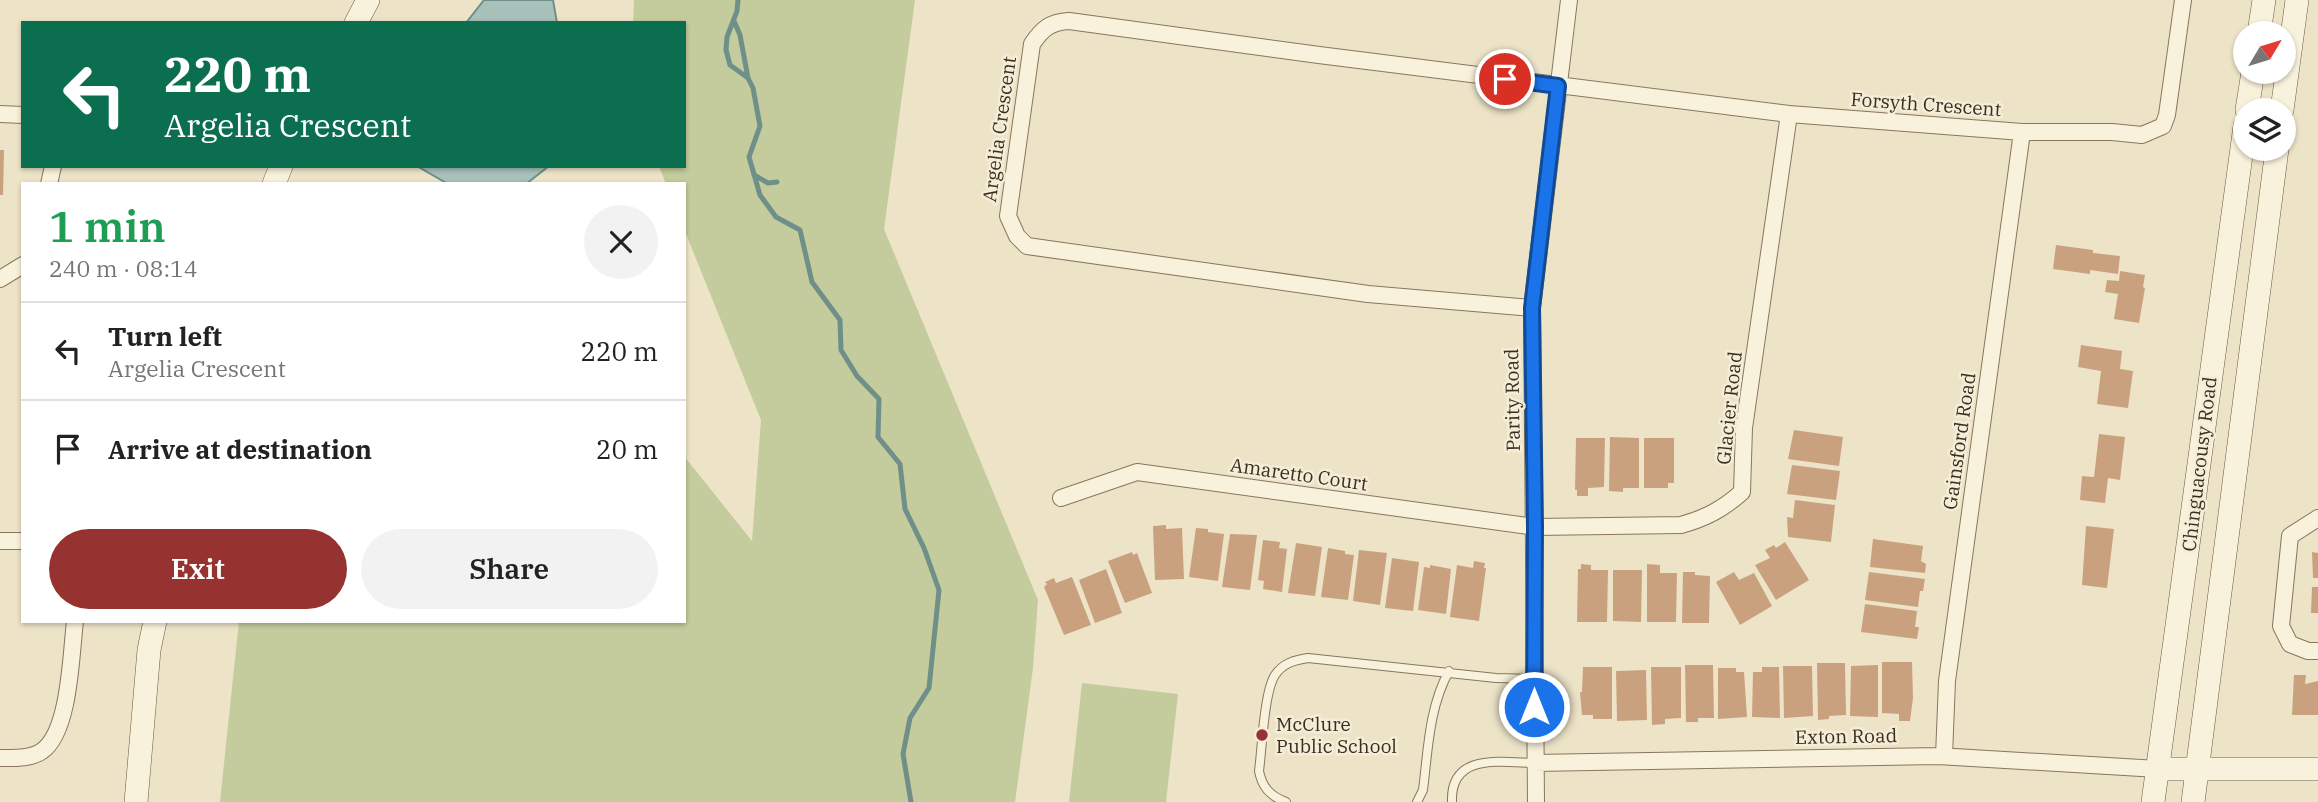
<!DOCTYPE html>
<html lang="en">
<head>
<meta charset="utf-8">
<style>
  body { margin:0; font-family:"IBM Plex Serif",serif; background:#f2f2f2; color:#222; height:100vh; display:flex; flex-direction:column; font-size:26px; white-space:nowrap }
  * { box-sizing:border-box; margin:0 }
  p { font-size:23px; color:#767676 }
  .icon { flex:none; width:38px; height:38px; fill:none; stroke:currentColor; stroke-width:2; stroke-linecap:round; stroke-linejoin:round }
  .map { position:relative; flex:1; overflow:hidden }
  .panel { position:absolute; left:21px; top:182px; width:665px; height:441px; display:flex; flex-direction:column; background:#fff; border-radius:0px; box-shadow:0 2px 5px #0004 }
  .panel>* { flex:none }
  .hud { position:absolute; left:21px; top:21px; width:665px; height:147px; border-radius:0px; box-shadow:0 2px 5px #0004; background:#0b6e4f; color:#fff; overflow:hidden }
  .needle { width:46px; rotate:52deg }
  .buttons { position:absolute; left:2233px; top:21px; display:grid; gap:14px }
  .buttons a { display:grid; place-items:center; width:63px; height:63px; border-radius:50%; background:#fff; box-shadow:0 2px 5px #0004; font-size:35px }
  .pin { position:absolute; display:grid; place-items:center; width:60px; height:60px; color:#fff; margin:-30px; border:4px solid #fff; border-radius:50%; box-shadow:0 2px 7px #0007 }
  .me { position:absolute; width:77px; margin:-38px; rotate:0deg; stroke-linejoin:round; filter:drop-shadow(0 0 5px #0008) }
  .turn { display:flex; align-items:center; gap:24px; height:147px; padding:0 28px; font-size:32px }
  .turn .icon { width:91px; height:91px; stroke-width:2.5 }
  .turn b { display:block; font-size:49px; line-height:60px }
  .round { display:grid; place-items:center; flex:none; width:74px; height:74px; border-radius:37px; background:#f2f2f2 }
  .overview { display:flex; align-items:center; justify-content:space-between; height:119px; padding:0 28px }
  h1 { font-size:42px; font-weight:600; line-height:52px; color:#1e9e55 }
  .cta { display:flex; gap:14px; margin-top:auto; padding:14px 28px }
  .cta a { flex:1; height:80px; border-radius:42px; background:#96322f; color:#fff; font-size:28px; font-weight:600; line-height:80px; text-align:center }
  .cta a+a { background:#f2f2f2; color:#222 }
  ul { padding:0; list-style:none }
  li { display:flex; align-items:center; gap:21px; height:98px; padding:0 28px; border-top:2px solid #e0e0e0 }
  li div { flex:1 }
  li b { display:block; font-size:26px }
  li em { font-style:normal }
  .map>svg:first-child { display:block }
  .green { fill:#c4cb9c }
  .water { fill:#a9c1bb; stroke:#6f9089; stroke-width:2 }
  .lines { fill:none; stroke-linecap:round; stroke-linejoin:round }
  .stream { stroke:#6f9089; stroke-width:5 }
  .building { fill:#caa17f }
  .lane-casing { stroke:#89765d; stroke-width:10 }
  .street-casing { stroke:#89765d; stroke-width:18 }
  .secondary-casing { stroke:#6b5740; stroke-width:24 }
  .lane { stroke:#f8f1db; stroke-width:8 }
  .street { stroke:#f8f1db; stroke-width:16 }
  .secondary { stroke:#f8f1db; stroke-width:23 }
  .route-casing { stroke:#114b97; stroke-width:18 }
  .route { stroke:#1a73e8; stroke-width:12 }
  .poi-dot { fill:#96322f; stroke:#f5edd7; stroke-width:2.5 }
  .labels { text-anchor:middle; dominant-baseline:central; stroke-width:5; stroke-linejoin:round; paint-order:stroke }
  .street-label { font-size:19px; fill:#3a2e20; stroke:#f5edd7 }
  .poi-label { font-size:19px; fill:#3a2e20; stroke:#f5edd7; text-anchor:start }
</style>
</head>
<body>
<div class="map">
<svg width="2318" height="802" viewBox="0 0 2318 802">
  <rect width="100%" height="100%" fill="#ede4c8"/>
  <path class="green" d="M634 0H915L884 229 1038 600 1033 668 1015 802H220L239 621H684V456L752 541 761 420 684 229V184H666L659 166H684V23H633Z
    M1082 683 1178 694 1166 802H1069Z"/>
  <path class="water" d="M484 0H553L557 23H466Z
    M417 166H549L526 184H448Z"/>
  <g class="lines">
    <path class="stream" d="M738 0 737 11 727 37 726 50 730 65 748 78 753 88 760 126 749 157 760 195 776 217 800 230 812 282 840 320 841 350 857 376 879 399 878 437 900 464 905 509 924 548 939 590 929 688 910 718 903 754 911 802
      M734 21 740 35 748 78
      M754 175 768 183 777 182"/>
  </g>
  <path class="building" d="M0 150H4L3 195H0Z
    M2056 245 2093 250V253L2120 256 2118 274 2090 270V274L2053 269Z
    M2120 271 2145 275 2143 287 2145 288 2139 323 2114 319 2118 294 2105 292 2107 280 2119 281Z
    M2081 345 2122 351 2120 369 2133 371 2128 408 2097 404 2101 371 2078 367Z
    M1794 430 1843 437 1839 466 1788 459Z
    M2099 434 2125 437 2120 480 2108 478 2105 503 2080 500 2082 476 2094 477Z
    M1610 437 1639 438V488H1623V492L1609 491Z
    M1576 438H1605L1604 487 1588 488V496H1577V490H1575Z
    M1644 438H1674V483H1668V488H1644Z
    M1792 465 1840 471 1836 500 1787 494Z
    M1795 500 1835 505 1831 542 1788 537 1787 517 1793 518Z
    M1166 525V529L1182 528 1184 579 1155 580 1153 526Z
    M2086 526 2114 529 2107 588 2082 585Z
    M1196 528 1208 529V532L1224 534 1218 581 1189 577Z
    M1230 534 1257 535 1250 590 1222 587Z
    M1873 539 1923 546 1921 561 1926 564 1925 573 1870 567Z
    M1263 540 1280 542 1279 548 1287 549 1282 592 1263 589 1264 581 1258 580Z
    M1785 542 1809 580 1776 600 1755 565 1770 558 1765 550 1774 545 1776 548Z
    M1296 543 1322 547 1315 596 1288 593Z
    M1328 548 1345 551V554L1354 555 1348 600 1321 597Z
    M1359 550 1387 553 1380 605 1353 601Z
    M1132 552 1133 555 1137 553 1152 593 1125 603 1108 561Z
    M2312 552 2318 553V578H2313Z
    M1392 558 1419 562 1413 611 1385 608Z
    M1474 561 1485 563 1484 568H1486L1479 621 1450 617 1457 565 1473 568Z
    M1581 564 1591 565V570H1608L1607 622H1577L1578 569H1581Z
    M1647 564 1660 565V573H1677L1676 622H1647Z
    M1430 565 1451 569 1446 614 1418 610 1424 567 1430 568Z
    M1106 569 1122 613 1095 623 1079 580Z
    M1613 570H1642L1641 622 1613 621Z
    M1683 572H1695V575L1710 576 1709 623H1682Z
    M1734 572 1739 580 1754 573 1772 606 1740 625 1716 582Z
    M1869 572 1925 579 1923 591H1920L1918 607 1865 600Z
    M1072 577 1091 625 1064 635 1044 587 1047 584 1045 582 1054 578 1056 583Z
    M2312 587H2318V613H2311Z
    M1865 604 1917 611 1915 627H1919L1917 639 1861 632Z
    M1882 662H1912L1913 698 1910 721H1899V714L1882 713Z
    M1817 663H1845L1846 715 1829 716V719L1818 720Z
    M1685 665H1713L1714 718H1698V722H1686Z
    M1878 665V717L1850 716 1851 666Z
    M1783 666H1812L1813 716 1784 718Z
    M1583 667H1612V719H1593V715H1582L1580 692H1582Z
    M1651 667H1681V718L1665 719V724L1652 725Z
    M1762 667H1779L1780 718 1752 717 1753 672H1762Z
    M1718 668H1736V672H1744L1747 717 1718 719Z
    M1646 670 1647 720 1617 721 1616 671Z
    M2294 675H2306L2305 684 2318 681V715H2292Z"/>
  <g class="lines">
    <g class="lane-casing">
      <path id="lane" d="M1286 802C1270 796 1262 787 1259 771 1262 749 1264 692 1275 675 1283 663 1295 660 1308 658L1496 678 1534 679
        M1417 802 1423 790C1428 750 1429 707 1449 671
        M1452 802C1450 753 1500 762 1534 763"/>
    </g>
    <g class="street-casing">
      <path id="street" d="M0 114 23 115
        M49 184 53 166
        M0 279 23 265
        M1532 308 1368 294 1027 246 1017 236 1008 216 1032 44C1042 29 1050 22 1069 21L1319 55 1789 114 2022 132H2112L2142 135 2163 126 2167 115 2183 0
        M1061 498 1137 472 1535 527 1681 525C1706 518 1723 509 1742 492L1744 428 1789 114
        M2318 518 2290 536 2281 626 2290 644 2308 651H2318
        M0 541H23
        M1944 756 1947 681 2022 132
        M0 758C13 758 31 759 42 751 70 732 71 653 75 621
        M1534 763 1938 756 2158 769
        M1536 802 1532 308 1569 0"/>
    </g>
    <g class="secondary-casing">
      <path id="secondary" d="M356 23 368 0
        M2259 33 2264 0
        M2247 110 2253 72
        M2282 110 2297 0
        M274 184 281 166
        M2158 769H2318
        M136 802 149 650 155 621
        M2153 802 2245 126
        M2193 802 2277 149"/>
    </g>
    <use href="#lane" class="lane"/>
    <use href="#street" class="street"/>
    <use href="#secondary" class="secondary"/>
  </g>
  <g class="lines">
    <g class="route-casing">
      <path id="route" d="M1505 79 1558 86 1532 308 1535 527 1534 707"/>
    </g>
    <use href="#route" class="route"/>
  </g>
  <circle class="poi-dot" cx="1262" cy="735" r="7"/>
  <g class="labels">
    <g class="street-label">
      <text transform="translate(1926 104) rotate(4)">Forsyth Crescent</text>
      <text transform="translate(999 129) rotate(-82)">Argelia Crescent</text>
      <text transform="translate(1512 400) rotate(-91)">Parity Road</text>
      <text transform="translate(1729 408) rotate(-84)">Glacier Road</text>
      <text transform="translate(1959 441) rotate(-82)">Gainsford Road</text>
      <text transform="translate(2199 464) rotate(-83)">Chinguacousy Road</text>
      <text transform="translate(1299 474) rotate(8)">Amaretto Court</text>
      <text transform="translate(1846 736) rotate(-1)">Exton Road</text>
    </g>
    <g class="poi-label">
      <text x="1276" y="724">McClure<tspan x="1276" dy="22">Public School</tspan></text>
    </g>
  </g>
</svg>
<div class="buttons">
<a><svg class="needle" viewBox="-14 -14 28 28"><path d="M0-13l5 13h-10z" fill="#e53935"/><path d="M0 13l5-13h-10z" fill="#767676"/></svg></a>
<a><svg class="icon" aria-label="layers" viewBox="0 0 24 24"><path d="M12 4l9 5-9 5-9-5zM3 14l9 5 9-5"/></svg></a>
</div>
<div class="pin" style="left:1505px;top:79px;background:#d93025"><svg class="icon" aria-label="arrive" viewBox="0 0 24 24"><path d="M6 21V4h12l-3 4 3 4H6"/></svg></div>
<svg class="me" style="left:1534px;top:707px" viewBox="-20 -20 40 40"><circle r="17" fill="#1a73e8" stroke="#fff" stroke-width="3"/><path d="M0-11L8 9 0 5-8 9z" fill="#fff"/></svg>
<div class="hud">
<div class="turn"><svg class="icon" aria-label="left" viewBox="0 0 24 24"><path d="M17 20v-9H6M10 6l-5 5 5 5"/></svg><div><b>220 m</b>Argelia Crescent</div></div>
</div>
<section class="panel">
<div class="overview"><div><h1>1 min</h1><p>240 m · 08:14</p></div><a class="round"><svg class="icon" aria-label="close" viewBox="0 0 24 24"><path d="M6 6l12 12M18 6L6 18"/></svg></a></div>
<ul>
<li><svg class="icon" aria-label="left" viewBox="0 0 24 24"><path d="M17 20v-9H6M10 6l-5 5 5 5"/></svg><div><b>Turn left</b><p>Argelia Crescent</p></div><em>220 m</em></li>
<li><svg class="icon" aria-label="arrive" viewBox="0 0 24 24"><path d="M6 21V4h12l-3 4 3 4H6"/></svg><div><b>Arrive at destination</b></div><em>20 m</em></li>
</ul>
<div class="cta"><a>Exit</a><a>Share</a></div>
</section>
</div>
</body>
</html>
